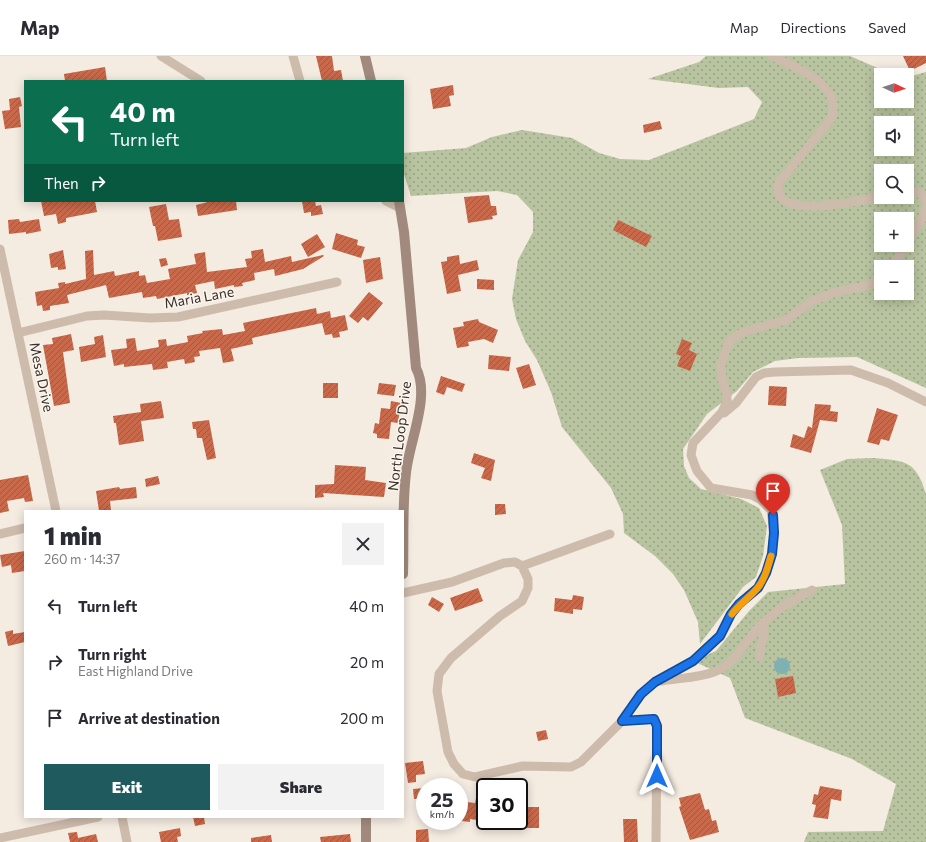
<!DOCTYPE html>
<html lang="en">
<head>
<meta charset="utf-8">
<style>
  body { margin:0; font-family:Commissioner,sans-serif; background:#f2f2f3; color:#2b2b33; height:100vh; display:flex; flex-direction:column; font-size:15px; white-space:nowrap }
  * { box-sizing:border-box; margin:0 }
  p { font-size:13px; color:#7c7c81 }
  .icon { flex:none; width:22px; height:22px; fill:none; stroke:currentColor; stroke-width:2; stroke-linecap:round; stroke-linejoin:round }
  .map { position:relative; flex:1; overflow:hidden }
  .panel { position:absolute; left:24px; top:454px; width:380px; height:308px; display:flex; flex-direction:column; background:#fff; border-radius:0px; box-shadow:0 2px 10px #0003 }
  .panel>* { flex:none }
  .guide { position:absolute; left:24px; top:24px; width:380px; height:122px; border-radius:0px; box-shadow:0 2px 10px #0003; background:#0b6e4f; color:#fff; overflow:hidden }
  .needle { width:26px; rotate:94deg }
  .controls { position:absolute; left:874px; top:12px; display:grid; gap:8px }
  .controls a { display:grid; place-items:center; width:40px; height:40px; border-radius:0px; background:#fff; box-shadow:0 2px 10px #0003; font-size:20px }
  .speed { position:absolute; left:416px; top:722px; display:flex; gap:8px; font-size:20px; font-weight:700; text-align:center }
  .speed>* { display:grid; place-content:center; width:52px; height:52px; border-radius:50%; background:#fff; box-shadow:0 2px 10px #0003; line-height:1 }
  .speed small { font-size:10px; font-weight:400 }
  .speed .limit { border:2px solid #111; border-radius:6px; background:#fff; color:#111 }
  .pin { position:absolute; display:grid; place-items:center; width:34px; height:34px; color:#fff; margin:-41px -17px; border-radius:50% 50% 50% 0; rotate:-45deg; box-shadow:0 0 4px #0007 }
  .pin .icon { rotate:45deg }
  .me { position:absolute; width:44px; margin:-22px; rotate:0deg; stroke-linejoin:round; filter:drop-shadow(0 0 3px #0008) }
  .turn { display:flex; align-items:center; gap:14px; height:84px; padding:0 20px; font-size:18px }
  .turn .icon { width:52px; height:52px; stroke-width:2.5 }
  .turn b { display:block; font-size:28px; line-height:34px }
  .then { display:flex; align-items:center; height:38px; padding:0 20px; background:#0003; gap:8px; font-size:15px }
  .round { display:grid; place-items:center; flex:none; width:42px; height:42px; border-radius:0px; background:#f2f2f3 }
  .headline { display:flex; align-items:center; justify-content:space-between; height:68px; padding:0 20px }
  h1 { font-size:24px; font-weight:800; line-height:30px }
  .cta { display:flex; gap:8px; margin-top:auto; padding:8px 20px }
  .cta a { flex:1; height:46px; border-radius:0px; background:#1f5a5e; color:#fff; font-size:16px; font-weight:800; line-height:46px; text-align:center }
  .cta a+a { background:#f2f2f3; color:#2b2b33 }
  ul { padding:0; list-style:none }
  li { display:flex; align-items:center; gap:12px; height:56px; padding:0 20px }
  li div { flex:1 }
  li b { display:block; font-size:15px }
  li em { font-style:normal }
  header { display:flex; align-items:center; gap:24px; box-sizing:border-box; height:56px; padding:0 20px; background:#fff; border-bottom:1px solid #e1e1e2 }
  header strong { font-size:19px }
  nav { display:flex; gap:22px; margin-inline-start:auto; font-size:14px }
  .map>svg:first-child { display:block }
  .grass { fill:url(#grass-dots); fill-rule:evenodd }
  .water { fill:#7fb0b2 }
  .building { fill:url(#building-hatch) }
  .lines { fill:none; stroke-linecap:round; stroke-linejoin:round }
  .street { stroke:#cdbbac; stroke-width:9 }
  .secondary { stroke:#a18a7d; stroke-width:10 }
  .route-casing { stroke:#114b97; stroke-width:10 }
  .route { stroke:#1a73e8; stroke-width:7 }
  .slow { stroke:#f59e0b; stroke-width:7 }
  .labels { text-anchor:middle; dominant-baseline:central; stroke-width:3; stroke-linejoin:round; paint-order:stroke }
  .street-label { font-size:14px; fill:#3b302b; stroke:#fbf5ee }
</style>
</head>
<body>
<header>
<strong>Map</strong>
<nav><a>Map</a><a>Directions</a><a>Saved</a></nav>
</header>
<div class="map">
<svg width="926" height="786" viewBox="0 0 926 786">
  <defs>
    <pattern id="grass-dots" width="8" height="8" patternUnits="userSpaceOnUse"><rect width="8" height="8" fill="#b8c4a0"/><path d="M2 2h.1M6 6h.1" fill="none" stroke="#97a083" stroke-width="1.8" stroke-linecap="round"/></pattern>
    <pattern id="building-hatch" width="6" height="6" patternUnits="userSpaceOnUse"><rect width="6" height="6" fill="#c8694b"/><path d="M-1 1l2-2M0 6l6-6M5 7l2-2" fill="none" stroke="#a4573f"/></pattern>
  </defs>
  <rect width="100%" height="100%" fill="#f4ebe1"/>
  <path class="grass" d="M706 0H850L889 17 903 19H881V45H907V20H912L926 16V332L857 301 798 302 775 305 753 316 737 335 707 358 683 393 684 410 689 422 701 433 741 443 759 452 767 470 763 500 756 521 743 531 700 588 698 566 684 534 673 518 655 500 624 477 623 458 611 432 562 371 551 336 537 304 525 285 516 263 512 243 518 204 533 176V156L517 139 497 135 411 140 403 115V97L466 92 492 81 522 74 572 82 599 97 620 103 649 104 754 63 762 46 748 31 719 32 648 23 699 6ZM881 67H907V93H881ZM881 115H907V141H881ZM881 163H907V189H881ZM881 211H907V237H881Z
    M873 402C907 405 916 405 926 438V786H804L808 776 883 775 896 728 852 703 745 662 730 622 693 605 716 595 749 555 768 536 845 528 842 469 820 414 847 403Z"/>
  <path class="water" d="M774 610a8 8 0 1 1 16 0a8 8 0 1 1-16 0Z"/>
  <path class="building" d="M316 0H332L334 15 341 14 343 25H322Z
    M903 0H926V7L910 15Z
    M105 11 107 25H65L64 18Z
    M453 29 454 39 449 40 451 50 433 53 430 33Z
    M20 41 22 50 19 51 21 71 5 73 2 55 10 54 9 43Z
    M660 65 662 73 644 77 643 69Z
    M489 139 491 150H496L497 159 492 160 493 163 468 167 464 141Z
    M41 145H95L97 156 66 162V166L58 168 56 158 44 160Z
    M212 145H236L237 154 198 160 196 149Z
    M302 145H315L316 150 321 149 323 158 311 160V156L304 157Z
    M166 148 169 164 179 163 182 181 158 185 155 170H153L149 151Z
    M19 163 20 166 39 163 41 175 26 178V176L9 178 8 164Z
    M618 164 652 180 646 191 613 174Z
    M336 177 358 184 357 189 365 191 361 202 332 193Z
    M317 178 325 191 308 201 301 188Z
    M263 193 265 206 291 200 292 206 323 199 324 200 303 213 275 220 274 213 254 217 255 224 242 227 243 230 234 231V229L215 233 214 225 195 229 197 237 187 239V237L157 243 156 240 143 242 142 236 109 242 106 229 67 239 69 247 50 250V254L43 255 42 249 37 250 35 236 59 232 58 227 65 226V228L86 223 85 195 93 194 94 219 114 215 115 220 139 215V220L145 219 147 227 170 223 168 213 196 208 194 198 205 196 207 216 247 211 245 203 252 202 251 195Z
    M63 194 66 213 58 214V211L51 212 49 198Z
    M459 199 460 208 477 204 479 214 458 219 461 235 447 238 441 206 447 205V201Z
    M380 201 383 223 366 227 363 204Z
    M166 202 168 209 161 211 159 203Z
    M477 223 494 224V234L477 233Z
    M369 236 383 247 368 265 363 261 358 267 349 260Z
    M316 252 317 258 330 255 331 262 345 259 348 274 339 276 340 281 333 282 332 278 325 279 322 267 252 282 253 288 231 293 234 305 223 307 220 292 199 295 200 300 194 301 195 306 185 308 184 303 167 306 168 312 153 314 152 308 124 311V308L114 310 111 294 127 292 126 283 135 282 137 295 159 291 158 284 166 283 167 290 188 286 187 280 203 277 202 275 222 273 223 279 245 275 243 267Z
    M478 263 479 266 498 274 493 287 484 283 468 286 469 290 457 292 453 272 464 270 463 266Z
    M71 278 74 294 63 296 70 347 54 350 43 289 53 288 52 282Z
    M103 279 106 301 81 306 79 291 95 288 94 281Z
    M682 283 692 287 689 294 697 298 690 315 677 310 681 300 676 298Z
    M489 299 511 301 509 315 488 313Z
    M529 308 536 329 523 333 516 312Z
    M441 320 465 328 462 336 447 331 444 339 436 336Z
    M323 327H338V342H323Z
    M379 327 396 329 394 340 377 338Z
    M769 330 787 331 786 350 768 349Z
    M161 345 164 362 141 365 144 385 119 389 116 367H114L113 360 141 356 140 348Z
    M391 345 401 347 398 367 391 366 389 383 377 382V378L373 377 375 367 379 368 381 352 390 353Z
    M815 348 831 349 830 355 838 356 837 366 820 364 811 397 790 391 793 378 804 382 808 370 812 372Z
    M877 352 898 359 889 385 881 383 879 389 867 386Z
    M209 364 216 402 207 404 202 382H197L196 373H193L192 366Z
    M474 397 495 404 491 425 481 422 485 412 471 407Z
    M335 409 366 411 365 424 386 427 384 441 323 437 324 441 315 442V429L334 428Z
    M28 419 33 445 25 446 24 442 7 445 9 455 0 457V424Z
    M158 420 160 428 146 431 145 423Z
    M119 431 120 433 136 431 137 442 110 445 111 454 99 455 96 435Z
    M495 448H505L506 458 495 459Z
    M25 495V515L12 517 11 509 2 511 0 499Z
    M478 532 483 545 455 555 450 542Z
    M573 539 584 541 582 554 573 553V558L554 555 555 542 572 544Z
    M432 541 444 548 439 556 428 549Z
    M13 574V578L25 576V586L8 590 5 576Z
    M793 620 796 637 778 641 775 623Z
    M546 674 548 683 538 685 536 676Z
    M423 705 425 718 416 719V726L408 727 405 707Z
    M820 730 842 734 841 745 831 743 828 763 813 761 816 749 812 748 814 738 818 739Z
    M425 732V742L414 743 413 733Z
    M700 737 705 754 709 753 712 765 716 764 719 776 690 784 679 751 681 750 679 742Z
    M476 742 485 743 483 765 470 763V766L462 765 463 762 459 761V745L475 747Z
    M527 751H539V772H513V765H519V756H527Z
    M193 761H204L205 768 195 770Z
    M623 763H637L638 786H624Z
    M180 772 181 780 177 781 178 786H161L159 776Z
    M428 773 429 786H416V774Z
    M77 776 78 782 96 778 98 786H70L68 777Z
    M350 778 351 786H321L320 781Z
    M271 779 272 786H251V782Z"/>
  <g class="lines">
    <path class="street" d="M161 0 201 25
      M293 0 300 25
      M772 0C796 12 845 29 831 63L779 126C767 167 863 144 881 140
      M907 135 919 136 926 145
      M386 145 400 152
      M907 186 921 165 926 152
      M0 193 56 455
      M892 211 905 189
      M18 277 87 260 104 259 150 262 178 261 337 226
      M724 357 736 347 756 321 764 317 775 316 851 314 888 327 926 346
      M0 478 25 472
      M522 510 610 478
      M403 537 452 526 504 507 515 506 522 510 528 523V532L522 545 500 560 451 602 439 618 437 635 448 696 454 708 463 718 475 721 523 710 571 711 581 706 622 665 641 638 655 626 693 605 720 579 731 558 739 548 758 532 766 517 772 498 774 477 771 454 761 444 752 439 711 432 697 415 691 399 693 387 722 356 727 345V339L722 323 721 308 728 288 732 283 743 276 786 264 812 245 836 236 866 230 881 222
      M759 570 764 572V575L759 601
      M662 625C679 622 698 622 714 616 735 609 745 585 759 571 773 556 794 543 812 534
      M622 665 654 663 657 670 656 786
      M122 761 127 786
      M0 782 98 761"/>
    <path class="secondary" d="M365 0 371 25
      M399 145 404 176 416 312C431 340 409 386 406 417 402 450 404 484 403 518
      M366 761V786"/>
  </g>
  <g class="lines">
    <g class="route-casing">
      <path id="route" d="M657 720V670L654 663 622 665 641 638 655 626 693 605 720 580 731 558 739 548 758 532 766 517 772 498 774 477 773 459"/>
    </g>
    <use href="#route" class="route"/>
    <path class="slow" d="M732 558C740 547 752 540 759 530 766 521 768 510 771 500"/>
  </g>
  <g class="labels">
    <g class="street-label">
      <text transform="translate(199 241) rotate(-10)">Maria Lane</text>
      <text transform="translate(42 321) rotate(78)">Mesa Drive</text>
      <text transform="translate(399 380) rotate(-83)">North Loop Drive</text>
    </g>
  </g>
</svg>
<div class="controls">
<a><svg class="needle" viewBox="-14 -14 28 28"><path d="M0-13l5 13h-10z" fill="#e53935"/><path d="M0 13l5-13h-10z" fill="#7c7c81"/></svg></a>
<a><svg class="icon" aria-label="sound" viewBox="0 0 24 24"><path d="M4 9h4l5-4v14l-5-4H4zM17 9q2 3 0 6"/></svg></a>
<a><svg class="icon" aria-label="search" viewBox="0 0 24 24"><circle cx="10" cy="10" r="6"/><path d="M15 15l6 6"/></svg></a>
<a>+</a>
<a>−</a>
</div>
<div class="speed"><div>25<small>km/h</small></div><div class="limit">30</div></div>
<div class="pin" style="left:773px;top:459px;background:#d93025"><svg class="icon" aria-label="arrive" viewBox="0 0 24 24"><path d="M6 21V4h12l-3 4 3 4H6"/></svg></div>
<svg class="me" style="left:657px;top:720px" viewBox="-20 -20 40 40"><path d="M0-17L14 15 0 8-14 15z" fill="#1a73e8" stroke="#fff" stroke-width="4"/></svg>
<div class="guide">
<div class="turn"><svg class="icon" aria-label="left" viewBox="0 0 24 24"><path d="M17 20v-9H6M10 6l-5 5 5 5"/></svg><div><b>40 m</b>Turn left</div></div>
<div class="then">Then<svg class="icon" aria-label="right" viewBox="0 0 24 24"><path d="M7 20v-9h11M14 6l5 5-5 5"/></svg></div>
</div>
<section class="panel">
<div class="headline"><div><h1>1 min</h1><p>260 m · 14:37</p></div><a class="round"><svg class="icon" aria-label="close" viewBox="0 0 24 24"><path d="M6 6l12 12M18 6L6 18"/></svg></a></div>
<ul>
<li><svg class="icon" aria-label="left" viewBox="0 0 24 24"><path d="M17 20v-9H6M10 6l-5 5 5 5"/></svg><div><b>Turn left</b></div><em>40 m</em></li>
<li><svg class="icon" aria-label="right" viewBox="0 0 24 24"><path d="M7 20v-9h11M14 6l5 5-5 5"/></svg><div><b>Turn right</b><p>East Highland Drive</p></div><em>20 m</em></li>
<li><svg class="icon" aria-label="arrive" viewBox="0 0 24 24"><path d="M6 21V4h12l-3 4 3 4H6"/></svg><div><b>Arrive at destination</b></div><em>200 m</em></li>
</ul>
<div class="cta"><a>Exit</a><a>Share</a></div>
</section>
</div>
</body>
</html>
